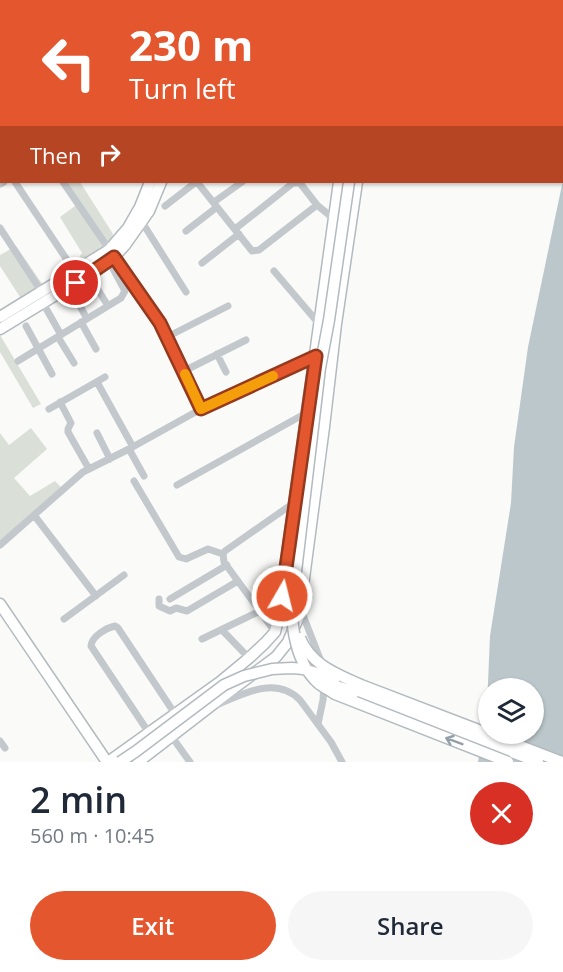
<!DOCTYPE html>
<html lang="en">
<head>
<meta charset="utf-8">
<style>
  body { margin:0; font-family:"Open Sans",sans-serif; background:#f6f6f7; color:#1f2937; height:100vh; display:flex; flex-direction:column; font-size:22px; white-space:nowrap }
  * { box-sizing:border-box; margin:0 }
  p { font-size:20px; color:#747a83 }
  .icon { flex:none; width:33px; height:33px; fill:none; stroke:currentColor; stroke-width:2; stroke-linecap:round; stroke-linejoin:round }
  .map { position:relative; height:762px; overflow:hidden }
  .side { display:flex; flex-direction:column; background:#fff; flex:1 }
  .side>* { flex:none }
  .hud { position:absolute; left:0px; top:0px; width:564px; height:183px; box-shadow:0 2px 4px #0004; background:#e4572e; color:#fff; overflow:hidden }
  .controls { position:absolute; left:478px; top:678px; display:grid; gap:12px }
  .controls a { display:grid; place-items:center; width:66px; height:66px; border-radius:50%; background:#fff; box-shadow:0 2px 4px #0004; font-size:30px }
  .pin { position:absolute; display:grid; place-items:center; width:51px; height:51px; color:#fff; margin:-26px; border:3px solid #fff; border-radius:50%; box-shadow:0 2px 6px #0007 }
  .me { position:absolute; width:66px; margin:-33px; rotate:8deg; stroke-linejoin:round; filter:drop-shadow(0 0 4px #0008) }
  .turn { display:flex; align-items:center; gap:21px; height:126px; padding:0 30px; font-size:27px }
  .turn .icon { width:78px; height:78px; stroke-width:2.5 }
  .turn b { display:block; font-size:42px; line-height:51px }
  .then { display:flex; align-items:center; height:57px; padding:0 30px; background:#0003; gap:12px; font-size:22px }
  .round { display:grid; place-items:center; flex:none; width:63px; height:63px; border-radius:32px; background:#f6f6f7 }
  .head { display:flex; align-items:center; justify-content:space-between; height:102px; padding:0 30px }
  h1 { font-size:36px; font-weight:600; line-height:45px }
  .button { display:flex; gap:12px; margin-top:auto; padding:12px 30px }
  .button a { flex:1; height:69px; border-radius:36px; background:#e4572e; color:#fff; font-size:24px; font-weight:600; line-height:69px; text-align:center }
  .button a+a { background:#f6f6f7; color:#1f2937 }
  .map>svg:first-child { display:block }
  .green { fill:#dadfd7 }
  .water { fill:#bbc7cb; fill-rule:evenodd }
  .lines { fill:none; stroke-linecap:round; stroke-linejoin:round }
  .secondary-casing { stroke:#b3babf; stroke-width:13 }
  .street { stroke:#c3c8cc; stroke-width:7 }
  .secondary { stroke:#fff; stroke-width:10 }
  .secondary-bridge-casing { stroke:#b3babf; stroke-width:13; stroke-linecap:butt }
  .secondary-bridge { stroke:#fff; stroke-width:10 }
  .oneway { stroke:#939fa8 }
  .route-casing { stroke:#94391e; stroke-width:15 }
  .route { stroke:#e4572e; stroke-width:10 }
  .slow { stroke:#f59e0b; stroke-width:10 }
</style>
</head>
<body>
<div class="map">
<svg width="563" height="762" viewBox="0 0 563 762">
  <rect width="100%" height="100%" fill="#fafaf8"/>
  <path class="green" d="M65 182H80L113 234 101 273 5 333 0 320V311L20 297 0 266V255L16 246 43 285 75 264 82 253 60 217 79 203Z
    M0 335 41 404 33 408 0 352Z
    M31 428 47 449 14 478 30 496 55 481 61 487 0 541V433L9 445Z"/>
  <path class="water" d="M563 180V762H478L487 706 490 636 511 503 514 447 528 347ZM489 688H534V734H489Z"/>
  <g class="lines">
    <g class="secondary-casing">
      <path id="secondary" d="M197 2V0
        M205 2 206 0
        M371 2V0
        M381 2V0
        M0 317 109 250 128 228 140 207 150 182
        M0 329 59 293 113 258 125 245 149 211 161 182
        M0 604 107 762
        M361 685 562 762
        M355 692 538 762
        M108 762 220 682 249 658 265 643 275 632 278 620 339 182
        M138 762 230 691 276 657 288 642 299 616 324 427 336 324 357 182"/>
    </g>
    <path class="street" d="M262 0 270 2
      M255 2V0
      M317 2 318 0
      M0 88 2 91
      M0 149 2 148
      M15 182 75 272
      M63 182 126 274 155 314 184 371 201 409
      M197 182 252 251 259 250 317 205 334 219
      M0 184 4 182
      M214 202 242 182
      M165 206 196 182
      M142 222 186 292
      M0 228 43 294
      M235 229 293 183H300L317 205
      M186 231 217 207
      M202 263 239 234
      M274 271 320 325
      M94 283 108 306
      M73 293 87 319
      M43 303 61 335
      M81 322 96 349
      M26 326 52 374
      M58 337 74 363
      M167 337 228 306
      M217 354 226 372
      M18 361 121 298 125 291 109 261
      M184 371 246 340
      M97 382 133 447
      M60 402 71 423 68 429V432L89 469
      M49 409 105 377
      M97 433 110 459
      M129 449 144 476
      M134 481 179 557 186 559 208 549 223 554
      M177 485 308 412
      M34 515 96 596
      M0 545 83 472 129 449 201 409 316 356
      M159 599V606L170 611 176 608 187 611 238 581
      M170 599 227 565
      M301 610 322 664
      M64 619 124 575
      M222 630 249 658
      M275 632 224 562 223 554 225 551 295 502
      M202 639 260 611
      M219 704C245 693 276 676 300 700L331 742 342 762
      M318 724 323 700 324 684
      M149 733 91 646C92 636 106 628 115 626L118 628 175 714
      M172 737 190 762
      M0 741 5 748"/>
    <use href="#secondary" class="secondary"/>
    <g class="secondary-bridge-casing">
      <path id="secondary-bridge" d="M349 182 329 320 320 368 293 597C290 626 296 663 318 683 323 687 329 690 335 694L508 762
        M300 638C311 665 337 674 361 685
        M324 682 355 692
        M120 762 135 752 224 685 244 676 272 669 292 668 303 669 335 678"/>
    </g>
    <use href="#secondary-bridge" class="secondary-bridge"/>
  </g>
  <defs><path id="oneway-shaft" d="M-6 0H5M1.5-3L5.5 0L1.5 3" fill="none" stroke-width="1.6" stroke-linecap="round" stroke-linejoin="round" transform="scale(1.5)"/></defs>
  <use class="oneway" href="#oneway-shaft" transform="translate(454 741) rotate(-159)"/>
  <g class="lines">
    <g class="route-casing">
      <path id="route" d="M76 283 114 257 160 323 201 409 316 356 282 596"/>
    </g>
    <use href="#route" class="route"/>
    <path class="slow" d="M185 374 201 409 273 376"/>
  </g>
</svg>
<div class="controls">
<a><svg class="icon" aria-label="layers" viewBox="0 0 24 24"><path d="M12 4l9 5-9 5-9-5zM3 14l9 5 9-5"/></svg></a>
</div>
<div class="pin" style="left:76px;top:283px;background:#d93025"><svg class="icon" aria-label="arrive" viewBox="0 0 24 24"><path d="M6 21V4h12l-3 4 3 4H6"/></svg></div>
<svg class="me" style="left:282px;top:596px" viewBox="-20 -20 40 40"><circle r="17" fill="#e4572e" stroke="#fff" stroke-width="3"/><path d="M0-11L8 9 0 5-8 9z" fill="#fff"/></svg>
<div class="hud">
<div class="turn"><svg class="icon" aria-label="left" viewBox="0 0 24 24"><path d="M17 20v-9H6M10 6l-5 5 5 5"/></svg><div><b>230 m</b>Turn left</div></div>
<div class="then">Then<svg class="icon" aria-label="right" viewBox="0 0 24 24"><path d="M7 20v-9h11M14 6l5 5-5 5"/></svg></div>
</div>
</div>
<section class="side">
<div class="head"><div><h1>2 min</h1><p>560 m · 10:45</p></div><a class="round" style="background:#d93025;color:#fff"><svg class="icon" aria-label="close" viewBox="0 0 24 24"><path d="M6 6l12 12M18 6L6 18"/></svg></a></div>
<div class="button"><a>Exit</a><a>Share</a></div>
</section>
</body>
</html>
